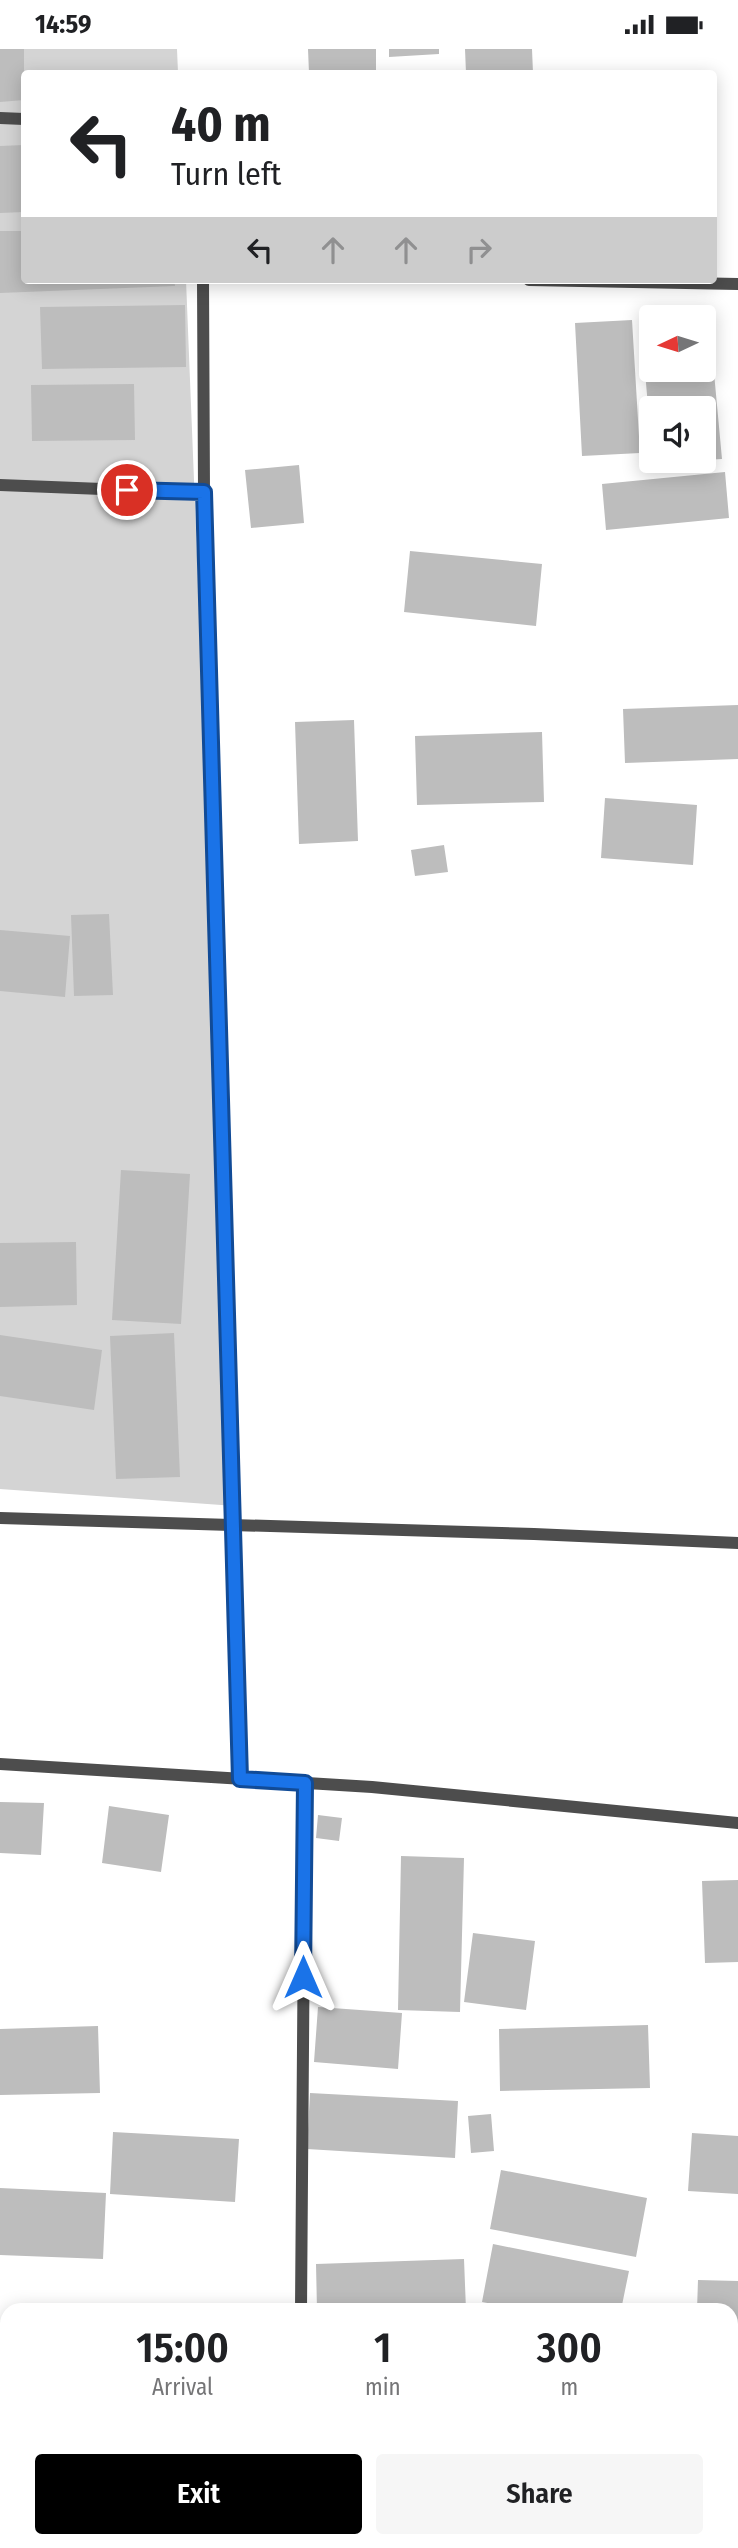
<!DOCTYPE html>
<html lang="en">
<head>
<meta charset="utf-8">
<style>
  body { margin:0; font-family:"Fira Sans Condensed",sans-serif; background:#f6f6f6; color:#202124; height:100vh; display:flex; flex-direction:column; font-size:26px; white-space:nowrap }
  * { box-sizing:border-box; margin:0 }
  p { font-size:23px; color:#757577 }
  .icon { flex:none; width:38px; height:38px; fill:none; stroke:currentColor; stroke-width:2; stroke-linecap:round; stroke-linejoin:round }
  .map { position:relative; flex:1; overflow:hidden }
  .drawer { position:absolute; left:0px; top:2254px; width:738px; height:245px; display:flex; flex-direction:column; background:#fff; border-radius:21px 21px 0 0; box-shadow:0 4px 18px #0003 }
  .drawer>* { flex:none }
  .guide { position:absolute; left:21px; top:21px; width:696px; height:214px; border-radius:7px; box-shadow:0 4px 18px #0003; background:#fff; color:#202124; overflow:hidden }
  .needle { width:46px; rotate:266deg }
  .fabs { position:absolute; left:639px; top:256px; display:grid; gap:14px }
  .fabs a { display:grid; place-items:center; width:77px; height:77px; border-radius:7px; background:#fff; box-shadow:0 4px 18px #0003; font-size:35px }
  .pin { position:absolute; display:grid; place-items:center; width:60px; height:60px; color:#fff; margin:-30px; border:4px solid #fff; border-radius:50%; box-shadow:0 2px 7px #0007 }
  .me { position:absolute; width:77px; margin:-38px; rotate:0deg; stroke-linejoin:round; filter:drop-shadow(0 0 5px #0008) }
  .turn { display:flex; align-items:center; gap:24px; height:147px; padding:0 35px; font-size:32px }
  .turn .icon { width:91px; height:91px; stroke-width:2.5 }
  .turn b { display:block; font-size:49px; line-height:60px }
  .lanes { display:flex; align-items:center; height:66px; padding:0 35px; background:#0003; justify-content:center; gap:35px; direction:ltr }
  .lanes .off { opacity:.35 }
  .eta { display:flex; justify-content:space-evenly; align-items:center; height:119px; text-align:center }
  .eta b { font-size:42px; font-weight:600; line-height:49px }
  .cta { display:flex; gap:14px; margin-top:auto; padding:14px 35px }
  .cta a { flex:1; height:80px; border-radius:7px; background:#000; color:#fff; font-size:28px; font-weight:600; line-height:80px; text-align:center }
  .cta a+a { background:#f6f6f6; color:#202124 }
  .status { display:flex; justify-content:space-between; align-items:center; height:49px; padding:0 35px; background:#fff; direction:ltr }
  .status svg { height:19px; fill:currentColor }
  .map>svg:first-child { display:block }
  .green { fill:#d4d4d4 }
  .building { fill:#bdbdbd }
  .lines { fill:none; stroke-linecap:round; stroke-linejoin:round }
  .minor { stroke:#4d4d4d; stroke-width:12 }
  .route-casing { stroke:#114b97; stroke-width:18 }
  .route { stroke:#1a73e8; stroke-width:12 }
</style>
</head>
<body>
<div class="status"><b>14:59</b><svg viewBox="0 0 49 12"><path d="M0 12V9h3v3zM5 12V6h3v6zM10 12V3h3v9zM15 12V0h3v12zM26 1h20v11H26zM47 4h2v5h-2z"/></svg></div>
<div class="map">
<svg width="738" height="2499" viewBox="0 0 738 2499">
  <rect width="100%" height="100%" fill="#fff"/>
  <path class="green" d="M0 0H177L178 24H24V231H186L235 1457 0 1440Z"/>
  <path class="building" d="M0 0H24V51L0 53Z
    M308 0H376V24H309Z
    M389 0H439V5L389 8Z
    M465 0H532L533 24H466Z
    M24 96V163L0 164V97Z
    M0 182H24V231H174L175 237 0 244Z
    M185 256 186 318 42 320 40 258Z
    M709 270 722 410 704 411V359H651V368L649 369 641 276 651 275V320H704V271Z
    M632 271 640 404 582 407 575 274Z
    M134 335 135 391 32 392 31 336Z
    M299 416 304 474 251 479 245 421Z
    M725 423 729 469 606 481 602 435Z
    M410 502 542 515 536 577 404 563Z
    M738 656V710L625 714 623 660Z
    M354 671 358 792 299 795 295 673Z
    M542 683 544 753 417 756 415 687Z
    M605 749 697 756 693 816 601 809Z
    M444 796 448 823 415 827 411 801Z
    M109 865 113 946 74 947 71 866Z
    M0 881 70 887 65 948 0 942Z
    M121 1121 190 1125 181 1275 112 1271Z
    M76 1193 77 1256 0 1258V1194Z
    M174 1284 180 1428 116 1430 110 1287Z
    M0 1286 102 1301 94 1361 0 1347Z
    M0 1753 44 1754 41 1806 0 1804Z
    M109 1757 169 1766 161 1823 102 1814Z
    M318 1766 342 1769 339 1792 316 1789Z
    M401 1807 464 1809 460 1963 398 1961Z
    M738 1831V1913L705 1914 702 1832Z
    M473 1884 535 1892 526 1961 464 1953Z
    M318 1958 402 1964 398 2020 314 2013Z
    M648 1976 650 2039 500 2042 499 1980Z
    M98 1977 100 2044 0 2046V1980Z
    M310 2044 458 2052 455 2109 307 2100Z
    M491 2065 494 2102 471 2104 468 2067Z
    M113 2083 239 2090 235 2153 110 2145Z
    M692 2084 738 2087V2145L688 2142Z
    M501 2121 647 2149 636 2208 490 2180Z
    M0 2139 106 2144 103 2210 0 2206Z
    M493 2195 629 2222 621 2261H525L482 2253Z
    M464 2210 466 2261H317L316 2215Z
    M698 2231 738 2232V2291H732V2261H697Z
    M732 2304H738V2358L732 2357Z
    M0 2314 7 2315V2374L0 2373Z
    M312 2492H373V2499H312Z
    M405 2492H442L441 2499H404Z
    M476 2492H534L533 2499H476Z
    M569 2492H625V2499H569Z"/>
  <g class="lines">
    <path class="minor" d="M0 69 24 70
      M203 231 204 444
      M529 231 738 235
      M0 436 204 444 240 1729
      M0 1469 534 1485 738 1494
      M0 1715 372 1738 738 1774
      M301 2261 305 1734
      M293 2499 294 2492"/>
  </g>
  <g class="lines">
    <g class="route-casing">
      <path id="route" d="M127 441 204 443 240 1730 305 1734 303 1928"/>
    </g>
    <use href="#route" class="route"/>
  </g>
</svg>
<div class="fabs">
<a><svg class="needle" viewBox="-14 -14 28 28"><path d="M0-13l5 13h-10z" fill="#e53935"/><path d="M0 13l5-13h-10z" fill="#757577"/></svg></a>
<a><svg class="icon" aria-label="sound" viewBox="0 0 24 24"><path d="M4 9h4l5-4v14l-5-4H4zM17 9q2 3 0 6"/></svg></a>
</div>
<div class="pin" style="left:127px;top:441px;background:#d93025"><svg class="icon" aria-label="arrive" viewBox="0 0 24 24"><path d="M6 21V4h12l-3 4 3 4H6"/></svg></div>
<svg class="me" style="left:303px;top:1928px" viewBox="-20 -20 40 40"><path d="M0-17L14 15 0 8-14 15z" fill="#1a73e8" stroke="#fff" stroke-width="4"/></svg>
<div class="guide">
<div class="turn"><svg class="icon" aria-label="left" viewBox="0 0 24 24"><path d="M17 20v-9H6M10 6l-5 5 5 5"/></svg><div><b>40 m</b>Turn left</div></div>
<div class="lanes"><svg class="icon" aria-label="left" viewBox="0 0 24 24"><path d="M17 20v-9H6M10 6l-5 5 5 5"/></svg><svg class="icon off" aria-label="ahead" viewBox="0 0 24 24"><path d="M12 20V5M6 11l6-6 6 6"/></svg><svg class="icon off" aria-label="ahead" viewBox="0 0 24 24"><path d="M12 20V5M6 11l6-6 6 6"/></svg><svg class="icon off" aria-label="right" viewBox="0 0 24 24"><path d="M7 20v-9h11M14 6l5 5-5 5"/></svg></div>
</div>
<section class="drawer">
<div class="eta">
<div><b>15:00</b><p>Arrival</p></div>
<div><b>1</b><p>min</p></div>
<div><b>300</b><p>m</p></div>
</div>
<div class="cta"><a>Exit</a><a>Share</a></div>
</section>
</div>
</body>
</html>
